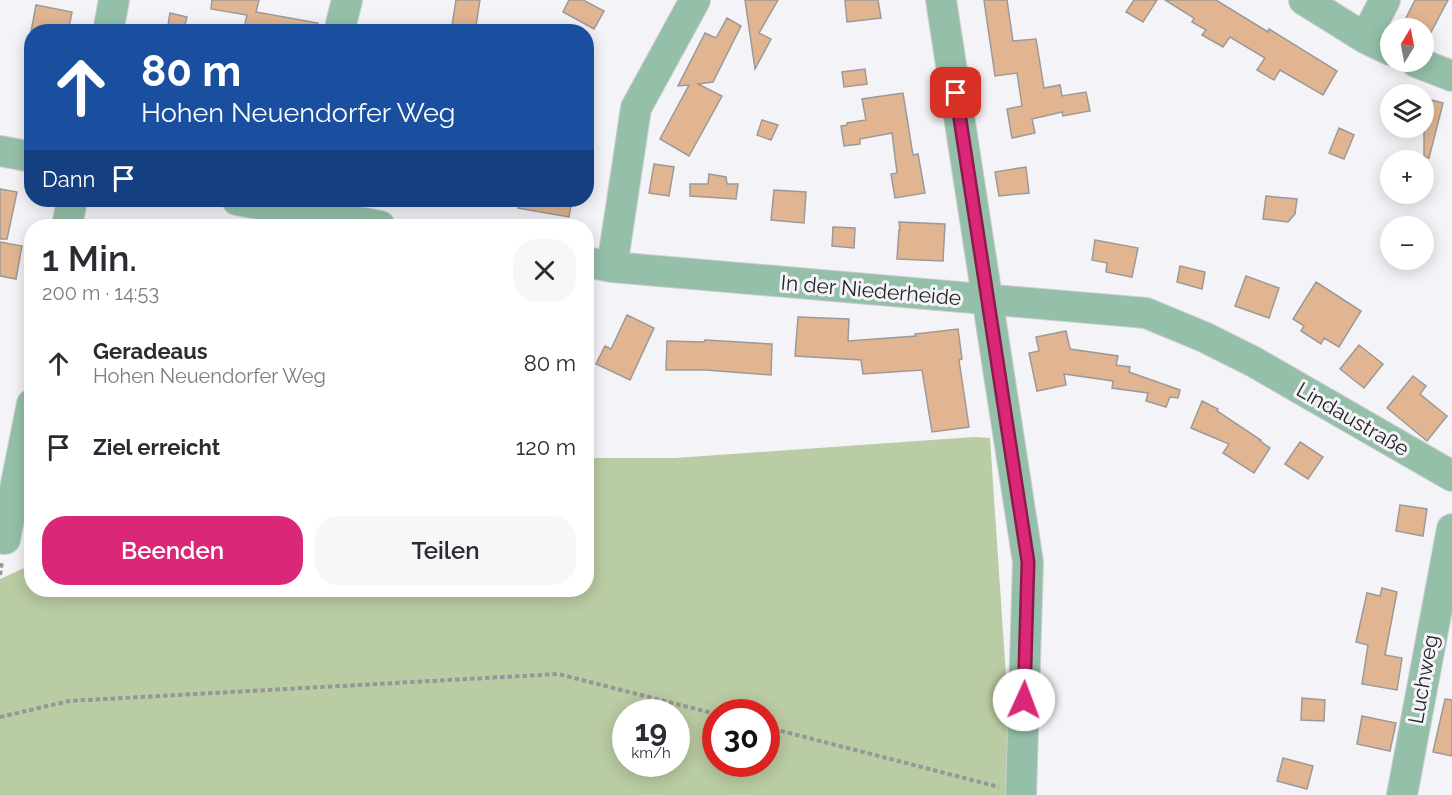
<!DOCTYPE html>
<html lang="de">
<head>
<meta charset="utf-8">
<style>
  body { margin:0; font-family:Raleway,sans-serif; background:#f7f7f7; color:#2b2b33; height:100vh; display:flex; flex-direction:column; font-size:22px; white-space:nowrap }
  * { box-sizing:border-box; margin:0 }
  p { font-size:20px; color:#7c7c81 }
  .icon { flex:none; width:33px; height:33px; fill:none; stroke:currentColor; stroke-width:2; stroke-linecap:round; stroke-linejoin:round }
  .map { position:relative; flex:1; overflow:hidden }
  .details { position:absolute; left:24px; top:219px; width:570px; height:378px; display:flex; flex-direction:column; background:#fff; border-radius:24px; box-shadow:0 3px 15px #0003 }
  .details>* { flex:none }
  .top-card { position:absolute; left:24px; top:24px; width:570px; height:183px; border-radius:24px; box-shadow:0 3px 15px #0003; background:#1a4fa0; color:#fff; overflow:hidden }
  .needle { width:39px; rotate:10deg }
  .buttons { position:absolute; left:1380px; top:18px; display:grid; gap:12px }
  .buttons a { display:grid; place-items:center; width:54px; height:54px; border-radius:50%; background:#fff; box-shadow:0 3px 15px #0003; font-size:30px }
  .speed { position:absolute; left:612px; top:699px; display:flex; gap:12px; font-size:30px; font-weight:700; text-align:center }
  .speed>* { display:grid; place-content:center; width:78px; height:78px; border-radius:50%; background:#fff; box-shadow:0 3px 15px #0003; line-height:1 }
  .speed small { font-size:15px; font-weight:400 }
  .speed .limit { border:9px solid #d22; background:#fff; color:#111 }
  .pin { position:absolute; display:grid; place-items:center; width:51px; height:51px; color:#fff; margin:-26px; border-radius:12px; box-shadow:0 3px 9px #0006 }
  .me { position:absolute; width:66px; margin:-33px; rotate:2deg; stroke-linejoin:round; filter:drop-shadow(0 0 4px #0008) }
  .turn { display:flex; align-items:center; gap:21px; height:126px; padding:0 18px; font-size:27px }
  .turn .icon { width:78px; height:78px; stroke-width:2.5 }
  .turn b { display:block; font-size:42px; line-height:51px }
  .then { display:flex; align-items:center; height:57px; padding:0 18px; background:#0003; gap:12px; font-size:22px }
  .round { display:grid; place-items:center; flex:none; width:63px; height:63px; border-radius:24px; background:#f7f7f7 }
  .summary { display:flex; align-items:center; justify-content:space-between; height:102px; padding:0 18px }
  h1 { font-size:36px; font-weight:600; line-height:45px }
  .button { display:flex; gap:12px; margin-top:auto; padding:12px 18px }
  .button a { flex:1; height:69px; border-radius:24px; background:#db2777; color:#fff; font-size:24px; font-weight:600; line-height:69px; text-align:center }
  .button a+a { background:#f7f7f7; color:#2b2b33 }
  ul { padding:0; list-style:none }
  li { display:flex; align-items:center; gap:18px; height:84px; padding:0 18px }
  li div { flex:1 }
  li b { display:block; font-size:22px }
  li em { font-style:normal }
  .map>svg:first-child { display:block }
  .green { fill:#bacca3; fill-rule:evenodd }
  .building { fill:#e1b592; stroke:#9d9996; stroke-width:1.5 }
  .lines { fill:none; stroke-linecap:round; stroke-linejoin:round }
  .minor-casing { stroke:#cfced2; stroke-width:32 }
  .path { stroke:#979699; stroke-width:4; stroke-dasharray:4.5 3; stroke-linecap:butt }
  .minor { stroke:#94c0a9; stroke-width:30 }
  .route-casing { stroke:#8e194d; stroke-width:15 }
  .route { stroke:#db2777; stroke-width:10 }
  .labels { text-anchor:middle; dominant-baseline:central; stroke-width:6; stroke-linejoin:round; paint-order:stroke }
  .street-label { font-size:21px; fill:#252426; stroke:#f4f3f8 }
</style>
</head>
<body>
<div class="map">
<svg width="1452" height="795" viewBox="0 0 1452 795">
  <rect width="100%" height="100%" fill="#f4f3f8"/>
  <path class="green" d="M974 437 990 438 1014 795H0V579L31 565 32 590H586L587 458H675ZM626 712H676V764H626ZM716 712H766V764H716Z"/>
  <path class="building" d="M212 0H259L256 12 318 23 317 32H266L244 28 247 15 211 9Z
    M456 0H480L475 32H451Z
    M569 0H583L604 11 594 29 563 12Z
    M745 0H778L759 33 771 39 755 69Z
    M845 0H878L881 18 847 22Z
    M984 0H1007L1013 41 1036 39 1044 88 1060 85 1062 96 1086 92 1090 111 1063 116 1062 112 1032 119 1035 133 1012 138 1007 109 1022 106 1017 73 995 76Z
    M1134 0H1157L1143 22 1126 12Z
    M1165 0H1216L1268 32 1269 29 1337 71 1323 95 1280 70 1274 80 1257 70 1265 58 1230 37 1223 47 1202 35 1206 30 1192 22 1194 18Z
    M1415 0H1448L1430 34 1424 28 1405 20Z
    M36 5 72 12 68 32H31Z
    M170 13 187 17 183 32H167Z
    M727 18 741 26 713 82 698 84 722 96 689 156 660 139 689 85 678 86 705 33 716 38Z
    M865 69 867 84 844 87 842 72Z
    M903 93 913 155 918 154 925 193 895 198 891 174 897 173 892 133 860 139V144L844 146 841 126 847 125V123L866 120 862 99Z
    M1424 98 1443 103 1429 158 1424 157Z
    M762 120 778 125 771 140 757 135Z
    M1339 128 1354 135 1344 159 1329 153Z
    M654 164 674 167 669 196 649 193Z
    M1026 167 1029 193 999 196 995 172Z
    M709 174 726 177 727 184H738L736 199 690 196V184H708Z
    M0 189 17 192 7 239H0Z
    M774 190 806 192 804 223 771 220Z
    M1266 196 1297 199 1295 214 1288 222 1263 219Z
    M518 200H572L569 217 518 208Z
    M899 222 945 224 943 261 897 259 899 230H900Z
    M833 227 855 228 854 248 832 246Z
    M1095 240 1138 248 1132 277 1106 272 1107 263 1092 260Z
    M0 242 22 246 16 279 0 276Z
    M1180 266 1205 272 1202 289 1177 282Z
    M1246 276 1279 288 1269 318 1235 306Z
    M1316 282 1361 311 1339 347 1324 338 1321 344 1301 331 1304 326 1293 319Z
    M627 315 654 328 630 380 596 364 605 346 611 349Z
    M798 317 849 319 848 341 916 336 915 334 958 329 962 359 959 360 969 427 932 432 922 370 863 374 861 360 795 356Z
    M1066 331 1070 349 1118 356 1116 365 1130 367 1129 372 1180 390 1178 398 1170 397 1166 407 1146 401 1148 393 1112 388 1113 381 1064 374 1066 385 1037 391 1029 353 1039 351 1036 337Z
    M705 340 772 344 771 375 706 370H666L667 341 704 342Z
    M1359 345 1383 364 1364 388 1340 369Z
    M1413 376 1426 386 1420 394 1447 416 1427 441 1387 408Z
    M1202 401 1218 409 1217 411 1261 440 1260 441 1270 448 1254 473 1223 453 1229 444 1191 428Z
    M1300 442 1323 457 1308 479 1285 464Z
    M1400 505 1427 509 1423 536 1396 531Z
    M1382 588 1397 592 1385 655 1402 658 1397 690 1362 684 1368 645 1356 642 1367 593 1380 596Z
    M1302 698 1325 700 1324 721 1301 720Z
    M1445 699 1452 700V756L1433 752Z
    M1362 716 1396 723 1390 751 1357 744Z
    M1283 758 1313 766 1307 789 1277 781Z"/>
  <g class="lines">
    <g class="minor-casing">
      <path id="minor" d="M941 0 1028 562 1021 795
        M1304 0 1365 38 1390 50
        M108 32 114 0
        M339 32 347 0
        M1365 38 1385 0
        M1416 62 1452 76
        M0 151 32 157
        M237 200 380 226
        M67 226 72 200
        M586 262 612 267 1146 313 1204 337 1254 362 1452 476
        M612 267 636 108 695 0
        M5 539 32 404
        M1402 795 1452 529"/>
    </g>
    <path class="path" d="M0 575 2 561
      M0 717 69 701 558 674 716 714
      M766 727 999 787"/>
    <use href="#minor" class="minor"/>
  </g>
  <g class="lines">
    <g class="route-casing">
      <path id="route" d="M956 93 1028 562 1024 700"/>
    </g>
    <use href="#route" class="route"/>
  </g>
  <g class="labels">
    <g class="street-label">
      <text transform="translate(871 290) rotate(5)">In der Niederheide</text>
      <text transform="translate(1353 419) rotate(30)">Lindaustraße</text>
      <text transform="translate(1423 679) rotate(-80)">Luchweg</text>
    </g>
  </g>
</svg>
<div class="buttons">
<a><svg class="needle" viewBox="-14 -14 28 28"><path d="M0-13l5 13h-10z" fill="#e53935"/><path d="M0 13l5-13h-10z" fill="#7c7c81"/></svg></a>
<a><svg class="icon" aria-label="layers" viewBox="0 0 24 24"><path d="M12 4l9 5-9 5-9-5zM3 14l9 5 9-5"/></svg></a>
<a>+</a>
<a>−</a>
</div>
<div class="speed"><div>19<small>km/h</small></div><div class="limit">30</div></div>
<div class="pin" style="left:956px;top:93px;background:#d93025"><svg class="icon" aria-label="arrive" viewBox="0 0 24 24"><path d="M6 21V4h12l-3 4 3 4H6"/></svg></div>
<svg class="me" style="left:1024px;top:700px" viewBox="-20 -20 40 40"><circle r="19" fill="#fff"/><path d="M0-13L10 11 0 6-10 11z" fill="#db2777"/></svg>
<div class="top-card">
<div class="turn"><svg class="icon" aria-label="ahead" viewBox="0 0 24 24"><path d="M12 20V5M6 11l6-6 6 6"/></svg><div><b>80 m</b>Hohen Neuendorfer Weg</div></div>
<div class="then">Dann<svg class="icon" aria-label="arrive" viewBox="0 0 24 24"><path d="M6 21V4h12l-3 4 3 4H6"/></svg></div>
</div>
<section class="details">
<div class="summary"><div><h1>1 Min.</h1><p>200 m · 14:53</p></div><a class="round"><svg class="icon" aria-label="close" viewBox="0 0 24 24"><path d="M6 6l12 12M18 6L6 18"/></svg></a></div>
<ul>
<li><svg class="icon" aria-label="ahead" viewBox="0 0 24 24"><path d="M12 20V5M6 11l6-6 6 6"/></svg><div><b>Geradeaus</b><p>Hohen Neuendorfer Weg</p></div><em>80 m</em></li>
<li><svg class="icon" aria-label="arrive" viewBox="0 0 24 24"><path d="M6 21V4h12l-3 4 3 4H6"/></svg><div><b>Ziel erreicht</b></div><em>120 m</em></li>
</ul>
<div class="button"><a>Beenden</a><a>Teilen</a></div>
</section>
</div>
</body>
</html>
